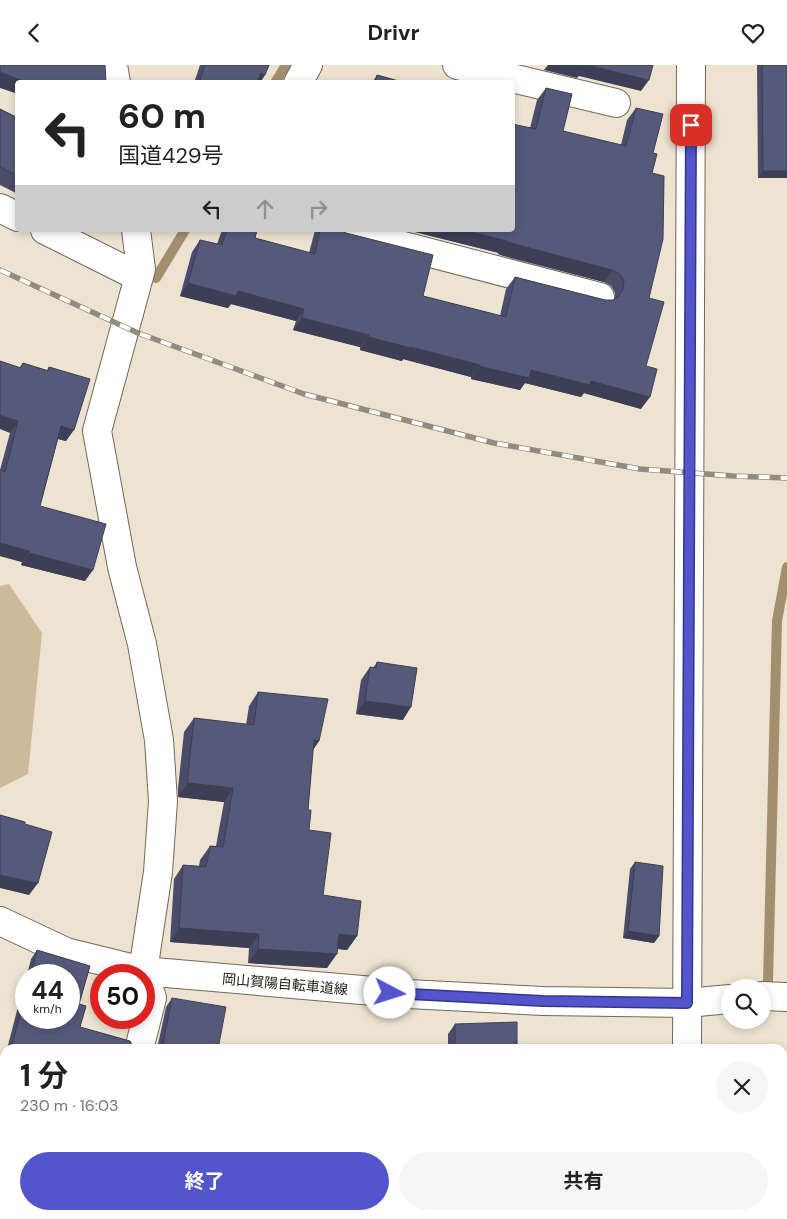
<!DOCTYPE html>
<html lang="ja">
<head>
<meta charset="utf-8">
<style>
  body { margin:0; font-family:"DM Sans","Noto Sans JP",sans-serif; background:#f6f6f6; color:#222; height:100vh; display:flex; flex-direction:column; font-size:19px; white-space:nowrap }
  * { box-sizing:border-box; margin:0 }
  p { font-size:16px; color:#767676 }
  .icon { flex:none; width:28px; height:28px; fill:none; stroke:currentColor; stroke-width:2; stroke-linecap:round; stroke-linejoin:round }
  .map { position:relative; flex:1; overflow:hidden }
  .details { position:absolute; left:0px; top:979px; width:788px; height:176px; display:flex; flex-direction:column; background:#fff; border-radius:15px 15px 0 0; box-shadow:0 2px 8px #0003 }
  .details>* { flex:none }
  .guide { position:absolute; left:15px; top:15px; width:500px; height:152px; border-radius:5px; box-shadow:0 2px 8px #0003; background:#fff; color:#222; overflow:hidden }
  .controls { position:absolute; left:721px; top:914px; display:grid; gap:10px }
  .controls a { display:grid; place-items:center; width:50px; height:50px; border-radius:50%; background:#fff; box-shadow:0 2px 8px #0003; font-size:25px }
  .speed { position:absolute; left:15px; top:899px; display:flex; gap:10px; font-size:25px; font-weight:700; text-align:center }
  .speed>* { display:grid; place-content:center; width:65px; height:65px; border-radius:50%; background:#fff; box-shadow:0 2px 8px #0003; line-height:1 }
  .speed small { font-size:12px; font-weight:400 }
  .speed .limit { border:8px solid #d22; background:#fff; color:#111 }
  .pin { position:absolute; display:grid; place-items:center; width:42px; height:42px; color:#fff; margin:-21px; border-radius:10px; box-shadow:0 2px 8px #0006 }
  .me { position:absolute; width:55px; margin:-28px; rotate:95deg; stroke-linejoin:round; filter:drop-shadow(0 0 4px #0008) }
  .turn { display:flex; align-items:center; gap:18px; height:105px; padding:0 20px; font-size:22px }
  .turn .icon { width:65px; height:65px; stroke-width:2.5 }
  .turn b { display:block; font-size:35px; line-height:42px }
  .lanes { display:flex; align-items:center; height:48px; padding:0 20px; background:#0003; justify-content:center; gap:25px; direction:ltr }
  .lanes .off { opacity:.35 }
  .round { display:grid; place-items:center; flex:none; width:52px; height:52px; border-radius:26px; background:#f6f6f6 }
  .headline { display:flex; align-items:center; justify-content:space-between; height:85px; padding:0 20px }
  h1 { font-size:30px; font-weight:700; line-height:38px }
  .button { display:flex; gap:10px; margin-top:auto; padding:10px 20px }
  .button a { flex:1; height:58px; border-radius:30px; background:#5255cc; color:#fff; font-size:20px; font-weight:700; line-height:58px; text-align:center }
  .button a+a { background:#f6f6f6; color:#222 }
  header { display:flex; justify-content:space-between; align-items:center; height:65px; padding:0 20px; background:#fff; font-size:22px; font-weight:700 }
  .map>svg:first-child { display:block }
  .green { fill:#ceba9a }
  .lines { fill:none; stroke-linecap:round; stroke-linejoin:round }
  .stream { stroke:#a38f6e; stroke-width:10 }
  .minor-casing { stroke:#726858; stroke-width:30 }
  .major-casing { stroke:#726858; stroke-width:30 }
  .highway-casing { stroke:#726858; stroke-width:30 }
  .minor { stroke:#fff; stroke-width:28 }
  .major { stroke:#fff; stroke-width:28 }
  .highway { stroke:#fff; stroke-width:28 }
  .rail-casing { stroke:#938b7e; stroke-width:5.5 }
  .rail { stroke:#fff; stroke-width:4; stroke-dasharray:11; stroke-linecap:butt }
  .wall { fill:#494d69 }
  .shaded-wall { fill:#3c3f55 }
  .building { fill:#555a7a; stroke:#3c3f55 }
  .route-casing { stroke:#353785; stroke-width:12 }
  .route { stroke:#5255cc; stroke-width:9 }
  .labels { text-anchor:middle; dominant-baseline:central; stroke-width:5; stroke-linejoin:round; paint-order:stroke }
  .street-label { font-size:14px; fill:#25211a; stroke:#fff }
</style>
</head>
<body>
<header><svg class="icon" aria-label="back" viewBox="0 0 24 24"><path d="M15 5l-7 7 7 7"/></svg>Drivr<svg class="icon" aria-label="heart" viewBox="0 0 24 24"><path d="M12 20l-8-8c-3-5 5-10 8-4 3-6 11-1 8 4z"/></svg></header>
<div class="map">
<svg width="787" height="1154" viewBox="0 0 787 1154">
  <rect width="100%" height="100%" fill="#eee3d0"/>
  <path class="green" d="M9 519 42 568 28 709 0 723V521Z"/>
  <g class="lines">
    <path class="stream" d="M275 18 286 0
      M156 213 185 165
      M768 917 777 556 787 502"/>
    <g class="minor-casing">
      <path id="minor" d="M113 0 116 18
        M457 0 616 38
        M298 18 308 0
        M0 143 18 152
        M45 165 139 212
        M136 165 141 204 97 366 122 502 142 579 159 675 163 736 158 807 143 906 152 933 139 984
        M342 165 600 232
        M91 1154 93 1150"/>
    </g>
    <g class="major-casing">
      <path id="major" d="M0 856 66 887 143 906 408 929 543 936 687 938 730 934
        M762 931 787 932"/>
    </g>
    <g class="highway-casing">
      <path id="highway" d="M687 984 691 0
        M687 1154V1150"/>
    </g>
    <use href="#minor" class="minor"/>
    <use href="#major" class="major"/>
    <use href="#highway" class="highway"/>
    <g class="rail-casing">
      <path id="rail" d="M0 205 138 268 304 329 494 378 640 404 733 411 787 413"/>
    </g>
    <use href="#rail" class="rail"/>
  </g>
  <path class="wall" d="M200 0H269L260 18H194Z
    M757 0H787V113H758Z
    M377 10 406 18H372Z
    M546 23 563 66 621 80 627 55 636 43 653 88 649 233 646 301 641 344 584 328 581 332 525 318 520 325 471 314V312L403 294 402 296 360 285V282L293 265 296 256 231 239 228 243 180 231 192 187 200 175 217 179 222 165H257L255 173 309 188 315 165H342L423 231 500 251 506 224 515 212 605 235H613L615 234V228L611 221 604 217 503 191 498 189 499 188 407 165H512L530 63 537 35Z
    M0 44 18 53V129L0 120Z
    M23 298 47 305 49 302 66 376 58 374 40 441 85 516 21 500 22 497 0 491V405L10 368 20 302Z
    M377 597 403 655 356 649 361 615 370 602 373 603Z
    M258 627 319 676 313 685 308 745 309 765 323 830 357 871 347 885 338 884 327 903 248 898 249 883 170 877 174 814 183 800 199 801 200 795 210 781H216L224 737 178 732V723L184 667 194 653 246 660 249 641Z
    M635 797 659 871 654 878 623 873 630 804Z
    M37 885 90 901 79 939 86 941 80 962 130 976 134 984H7L26 911V952H69V910H27L31 894Z
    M172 933 218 984H157L166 942Z
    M455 959 517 984H448V969Z
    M5 992V1021L0 1019V1011Z
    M335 1150H492V1151L514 1154H335Z"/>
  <path class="shaded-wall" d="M548 0H588L649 15 641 26 579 11 577 13 544 5Z
    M0 7 29 18H18V29L0 23Z
    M261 8 265 10 260 18H255Z
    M763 106H787V113H758Z
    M407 165H464L507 176 499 188Z
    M507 177 612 205 604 217 498 189Z
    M188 218 238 226 304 244 296 256 231 239 228 243 180 231Z
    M302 253 369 270 360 282 293 265Z
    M368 272 411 282 480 300 471 312 403 294 402 296 360 285Z
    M479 301 531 305 591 316 650 332 641 344 584 328 581 332 525 318 520 325 471 314Z
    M0 350 18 356 10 368 0 364Z
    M61 361 74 365 66 376 54 373Z
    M0 478 29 486 22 497 0 491Z
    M29 488 93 505 85 516 21 500Z
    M365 636 411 642 403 655 356 649Z
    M314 675 319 676 309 690Z
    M188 718 233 723 224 737 178 732Z
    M0 810 38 818 29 830 0 823Z
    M179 863 259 869 249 883 170 877Z
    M628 866 659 871 654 878 623 873Z
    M339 869 357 871 347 885 329 883Z
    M258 884 337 889 327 903 248 898Z
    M4 1010H5V1021L0 1019V1016Z
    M0 1147 5 1148V1150H19L16 1154H0Z"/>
  <path class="building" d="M0 0H105L106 18H29L0 7Z
    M205 0H269L265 10 261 8 257 18H199Z
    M588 0H653L649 15Z
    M762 0H787V106H763Z
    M377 10 406 18H375Z
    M546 23 572 29 563 66 626 81 636 43 663 49 653 88 657 89 652 108 664 111 663 174 649 233 664 237 646 301 657 304 650 332 591 316 590 320 531 305 529 313 479 301 480 300 411 282V283L368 272 369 270 302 253 304 244 238 226 236 231 188 218 200 175 222 180 227 165H257L255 173 315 189 320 165H342L346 168 433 190 423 231 506 252 515 212 605 235H613L619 231 623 224 624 216 620 209 612 205 511 178 507 177V176L464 165H512V59L536 64Z
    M0 44 18 53V111L0 102Z
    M0 296 21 303 23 298 48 306 49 302 90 314 74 365 61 361 40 441 106 459 93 505 29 488V486L0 478V405L5 407 18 356 0 350Z
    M377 597 417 603 411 642 365 636 370 602 376 603Z
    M258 627 328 634 319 676 314 675 308 745H311L309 765 331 768 323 830 361 836 357 871 339 869 337 889 258 884 259 869 179 863 183 800 206 802 210 781 223 782 233 723 188 718V709L194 653 254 660Z
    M0 750 25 757V759L52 767 38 818 0 810Z
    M635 797 663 801 659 871 628 866Z
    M37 885 90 901 79 939 86 941 80 962 130 976 134 984H11L26 927V952H69V910H31Z
    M172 933 226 942 218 984H162Z
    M517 957V984H455V959Z
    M0 1075H5V1148L0 1147Z
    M19 1150H76L75 1154H19Z
    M342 1150H492V1151H514V1154H342Z"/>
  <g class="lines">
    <g class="route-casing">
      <path id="route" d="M390 928 543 936 687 938 691 60"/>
    </g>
    <use href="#route" class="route"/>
  </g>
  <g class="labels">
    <g class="street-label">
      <text transform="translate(285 919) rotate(5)">岡山賀陽自転車道線</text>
    </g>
  </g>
</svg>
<div class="controls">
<a><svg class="icon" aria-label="search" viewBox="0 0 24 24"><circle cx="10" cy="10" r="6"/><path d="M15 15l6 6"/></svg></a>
</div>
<div class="speed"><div>44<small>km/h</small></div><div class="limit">50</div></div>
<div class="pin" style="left:691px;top:60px;background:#d93025"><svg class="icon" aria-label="arrive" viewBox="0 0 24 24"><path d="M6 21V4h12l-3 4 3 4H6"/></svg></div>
<svg class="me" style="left:390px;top:928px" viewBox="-20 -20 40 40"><circle r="19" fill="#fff"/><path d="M0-13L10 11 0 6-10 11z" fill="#5255cc"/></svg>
<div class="guide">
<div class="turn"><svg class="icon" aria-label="left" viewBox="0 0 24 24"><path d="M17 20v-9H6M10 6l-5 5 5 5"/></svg><div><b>60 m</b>国道429号</div></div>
<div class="lanes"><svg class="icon" aria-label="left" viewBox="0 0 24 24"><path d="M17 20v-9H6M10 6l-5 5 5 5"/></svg><svg class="icon off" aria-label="ahead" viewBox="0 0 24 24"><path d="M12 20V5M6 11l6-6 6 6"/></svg><svg class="icon off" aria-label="right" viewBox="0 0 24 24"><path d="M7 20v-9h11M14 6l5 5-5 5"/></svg></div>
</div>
<section class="details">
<div class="headline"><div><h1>1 分</h1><p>230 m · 16:03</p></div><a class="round"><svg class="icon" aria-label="close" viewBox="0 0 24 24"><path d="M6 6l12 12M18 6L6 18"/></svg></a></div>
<div class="button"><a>終了</a><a>共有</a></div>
</section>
</div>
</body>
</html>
